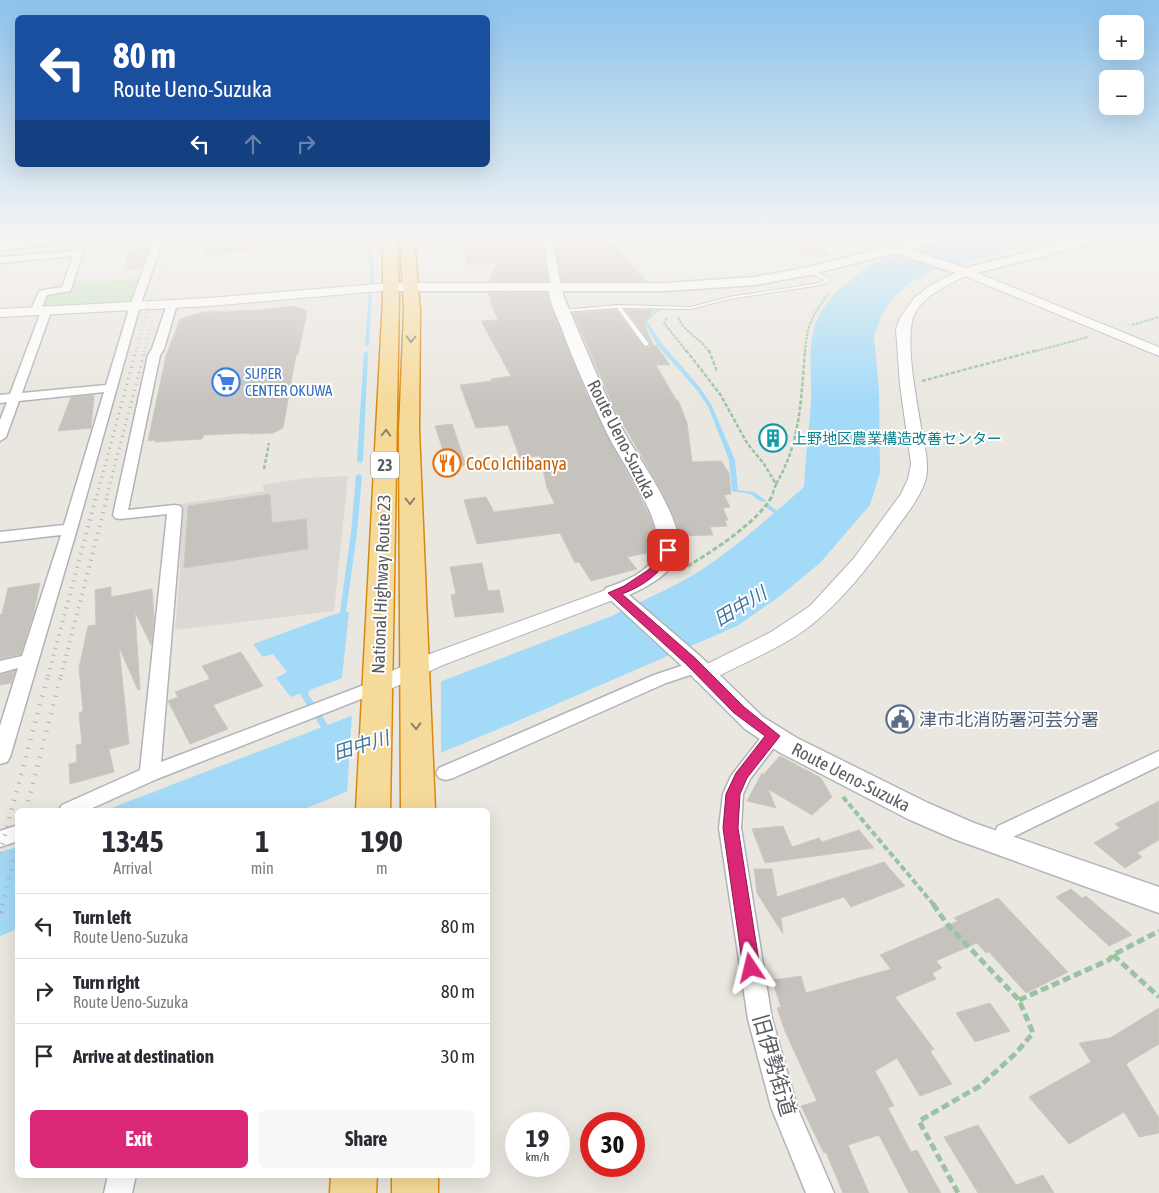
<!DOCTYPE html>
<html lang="en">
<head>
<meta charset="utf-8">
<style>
  body { margin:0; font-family:"Asap Condensed","Noto Sans JP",sans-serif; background:#f7f7f7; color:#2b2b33; height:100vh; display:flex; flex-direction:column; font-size:19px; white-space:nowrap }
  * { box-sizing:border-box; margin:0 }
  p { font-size:16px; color:#7c7c81 }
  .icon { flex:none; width:28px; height:28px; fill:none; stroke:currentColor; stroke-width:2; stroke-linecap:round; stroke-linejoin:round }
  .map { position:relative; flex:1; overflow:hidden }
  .side { position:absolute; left:15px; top:808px; width:475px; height:370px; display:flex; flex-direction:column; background:#fff; border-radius:8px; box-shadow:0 5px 20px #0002 }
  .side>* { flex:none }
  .guide { position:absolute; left:15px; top:15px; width:475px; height:152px; border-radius:8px; box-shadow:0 5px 20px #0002; background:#1a4fa0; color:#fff; overflow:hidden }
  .fabs { position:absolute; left:1099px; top:15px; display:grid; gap:10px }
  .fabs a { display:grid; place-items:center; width:45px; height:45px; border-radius:8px; background:#fff; box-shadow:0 5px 20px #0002; font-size:25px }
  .speed { position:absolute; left:505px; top:1112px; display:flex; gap:10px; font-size:25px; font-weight:700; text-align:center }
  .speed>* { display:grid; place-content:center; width:65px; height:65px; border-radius:50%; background:#fff; box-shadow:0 5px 20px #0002; line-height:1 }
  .speed small { font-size:12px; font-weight:400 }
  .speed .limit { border:8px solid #d22; background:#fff; color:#111 }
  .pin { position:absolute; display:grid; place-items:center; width:42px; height:42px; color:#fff; margin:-21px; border-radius:10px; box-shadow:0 2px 8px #0006 }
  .me { position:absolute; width:55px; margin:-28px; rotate:350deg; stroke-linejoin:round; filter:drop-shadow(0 0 4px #0008) }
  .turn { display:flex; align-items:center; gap:18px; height:105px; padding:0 15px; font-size:22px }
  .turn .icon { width:65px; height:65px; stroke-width:2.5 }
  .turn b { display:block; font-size:35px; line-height:42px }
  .lanes { display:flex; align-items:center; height:48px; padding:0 15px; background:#0003; justify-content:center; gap:25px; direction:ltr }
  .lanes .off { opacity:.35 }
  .eta { display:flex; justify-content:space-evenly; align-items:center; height:85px; text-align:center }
  .eta b { font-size:30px; font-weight:700; line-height:35px }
  .button { display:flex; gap:10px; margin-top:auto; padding:10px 15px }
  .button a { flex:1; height:58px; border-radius:8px; background:#db2777; color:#fff; font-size:20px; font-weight:700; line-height:58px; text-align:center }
  .button a+a { background:#f7f7f7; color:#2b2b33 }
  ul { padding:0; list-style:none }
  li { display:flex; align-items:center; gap:15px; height:65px; padding:0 15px; border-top:1px solid #e1e1e2 }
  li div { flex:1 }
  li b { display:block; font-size:19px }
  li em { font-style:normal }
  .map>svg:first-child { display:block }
  .industrial { fill:#dcd9d4 }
  .green { fill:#c1e1bd }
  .water { fill:#a3daf8 }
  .pier { fill:#eae7e0 }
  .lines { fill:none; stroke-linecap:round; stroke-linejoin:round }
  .stream { fill:#a3daf8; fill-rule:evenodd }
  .building { fill:#c6c2bd; stroke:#cec8bf }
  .service-casing { stroke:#b0b3b7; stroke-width:2 }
  .minor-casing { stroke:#b0b3b7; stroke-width:3 }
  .tertiary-casing { stroke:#b0b3b7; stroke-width:2 }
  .secondary-casing { stroke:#b2b5ba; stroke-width:3 }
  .trunk-casing { stroke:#d98911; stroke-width:3 }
  .path-far4 { stroke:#99c3a1; stroke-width:2; stroke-dasharray:3 1; stroke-linecap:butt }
  .path-far3 { stroke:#99c3a1; stroke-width:2.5; stroke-dasharray:4 2; stroke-linecap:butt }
  .path-far2 { stroke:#99c3a1; stroke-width:3; stroke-dasharray:5 2.5; stroke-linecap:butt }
  .path-far1 { stroke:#99c3a1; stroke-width:4; stroke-dasharray:6 3; stroke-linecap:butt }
  .path { stroke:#99c3a1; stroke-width:5; stroke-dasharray:8 4; stroke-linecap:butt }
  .service { fill:#fff; fill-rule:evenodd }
  .minor { fill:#fff; fill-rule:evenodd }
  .tertiary { fill:#fff; fill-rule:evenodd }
  .secondary { fill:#fff; fill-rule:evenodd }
  .trunk { fill:#f6da9a; fill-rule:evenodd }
  .rail-far4 { stroke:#afb0b0; stroke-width:2.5; stroke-dasharray:0.5 4; stroke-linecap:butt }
  .rail-far3 { stroke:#afb0b0; stroke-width:3; stroke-dasharray:1 5; stroke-linecap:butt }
  .rail-far2 { stroke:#afb0b0; stroke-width:4; stroke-dasharray:1 6; stroke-linecap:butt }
  .rail-far1 { stroke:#afb0b0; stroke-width:4.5; stroke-dasharray:1 8; stroke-linecap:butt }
  .rail { stroke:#afb0b0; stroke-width:5.5; stroke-dasharray:2 10; stroke-linecap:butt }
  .oneway { stroke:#888271 }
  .route { fill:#db2777; stroke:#8e194d }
  .labels { text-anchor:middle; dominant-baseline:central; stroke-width:4; stroke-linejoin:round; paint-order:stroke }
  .far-shop-label { font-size:15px; fill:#366cbe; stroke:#fff; text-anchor:start }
  .far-culture-label { font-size:15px; fill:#0d838f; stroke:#fff; text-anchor:start }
  .shield { fill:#fff; stroke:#8b8d90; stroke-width:1 }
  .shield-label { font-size:16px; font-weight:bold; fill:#595c60 }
  .street-label { font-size:18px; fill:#595c60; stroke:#fff }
  .food-label { font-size:18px; fill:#c56008; stroke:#fff; text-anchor:start }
  .service-label { font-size:18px; fill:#4e5e75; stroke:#fff; text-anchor:start }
  .water-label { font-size:19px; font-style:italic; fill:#40769f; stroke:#fff }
  .near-street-label { font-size:21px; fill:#595c60; stroke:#fff }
</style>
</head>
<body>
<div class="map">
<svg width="1159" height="1193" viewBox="0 0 1159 1193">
  <rect width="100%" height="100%" fill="#eae7e0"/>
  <path class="industrial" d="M348 476 334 611 175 630 180 571V504L264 491 263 485 306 478Z"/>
  <path class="green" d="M141 279 131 302 44 307 40 305 46 295 75 282Z"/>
  <path class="water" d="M966 237H1063L934 270 910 283 891 300 881 317 874 336 879 390 880 473 870 505 820 563 780 596 737 626 513 723 302 810H106L614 615C637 603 660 593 683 581 727 556 766 520 804 487 805 459 809 431 811 403 812 379 807 344 816 323 825 297 857 271 881 260 906 248 938 244 966 237Z
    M349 612 342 678 291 697 276 678 287 672 273 654 263 657 253 644 335 614Z
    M17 847V929L0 936V852Z"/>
  <path class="pier" d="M441 679V755L347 794 352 713Z"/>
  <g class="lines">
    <path class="stream" d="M370 237H374L369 247 374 263V284L372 285 370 284V263L365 247Z
      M369 293 372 294 369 345 367 346 365 345Z
      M657 309 660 310 647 321 662 344 699 386 712 406 735 460 738 490 754 492 765 500 766 501 765 502C757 502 756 496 750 494 744 492 738 493 732 491L729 460 708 406 695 388 658 346 643 321Z
      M364 352 368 353 363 461 360 463 357 461Z
      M359 474 362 476 357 533 346 612 342 620 340 621 337 619 340 612 351 533 356 476Z
      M768 504 783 515 784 516 783 517H779L766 507 765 506 766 505Z
      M305 684H309L310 686 308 694 316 706 315 708H309L300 694Z
      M315 714H321L332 732 331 734H325L314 716Z"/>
  </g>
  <path class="building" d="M208 237H260L261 250 204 254Z
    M463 237 541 238 548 281H490L496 263 466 265Z
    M608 237 646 281H562L554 238Z
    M781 237H812L830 255 811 257Z
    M149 247 142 268 124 270 131 248Z
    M488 293H547L552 310 586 393 611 444 638 492 653 524 656 542 647 543 652 552 627 557 637 569 591 581 579 562 575 563 560 533 477 544 464 500 486 497 494 512 555 504 547 488 540 456 520 458 508 425 476 428 460 385 492 381 491 379 511 376 481 321 498 320 490 301H492Z
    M294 306 307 311 298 355H296L283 428 273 433 250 434V433L204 435 202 439 155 442 156 440 148 441 166 356 180 319 203 312 261 310Z
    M616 310 645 348 650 346V343L626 310H653L644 324 654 346 656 345 670 365H656L676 400H678L687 423 692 462 721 461 729 473 731 494 724 495 730 507 723 508 728 520H725L727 526 710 527 713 535 679 536 677 524 664 495 615 410 573 313Z
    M94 395 91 428 58 431 71 397Z
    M452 424 466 465 449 468 435 426Z
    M270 494 272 523 306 519 308 549 184 568 188 506Z
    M482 563 488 591 499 590 504 612 455 617 451 595 456 594 450 567Z
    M40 583 34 612 21 654 0 659V615L2 614 8 588Z
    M111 587V597L152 589 154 619 151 645 135 612 140 690H138L119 647 129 744 109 749 114 772 70 784 69 764 77 762 76 745 82 744 79 713 83 711 79 668 88 626 96 625 95 590Z
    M241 652 263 686 213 705 228 729 190 744 168 701 178 697 175 692 210 679 202 666Z
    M15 671 11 683 0 685V675Z
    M780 756 821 778 832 797 812 815 768 789 776 808 747 801 762 773 763 775Z
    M1159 801V840L1137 853 1142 857 1125 868 1094 843 1120 828 1115 824Z
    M783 826 792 847 819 838 822 842 859 830 874 848 765 863 752 829Z
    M884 862 905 886 851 907 844 897 781 918 783 934 757 893 754 869H772L777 897Z
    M1071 889 1082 898 1086 896 1132 935 1109 946 1056 897Z
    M998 898 1068 972 1026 993 989 952 986 953 977 943 936 961 942 968 932 973 936 979 895 997 934 1049 930 1051 952 1084 920 1096 897 1058 875 1071 894 1106 888 1108 911 1152 917 1150 941 1193H909L879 1135 848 1145 869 1193H843L826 1152 824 1153 801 1106 817 1101 785 1031 777 1008 781 1007 772 980 801 976 806 993 891 969 880 955 958 921 954 918Z
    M990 1003 1010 1031 975 1042 956 1013Z
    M1159 1008V1044L1126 1064 1159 1118V1133L1139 1137 1124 1112 1069 1144 1029 1097 1091 1062 1079 1043 1110 1038Z
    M978 1125 1016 1185 1043 1175 1054 1193H978L944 1137Z"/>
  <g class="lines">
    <g class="service-casing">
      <path id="service" d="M807 270H811L829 278V281L821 285 729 299 691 309 622 308 649 344 646 346 644 345 617 308 563 312 561 311 563 310 618 305 691 307 729 297 820 283 825 280 807 272Z"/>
    </g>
    <g class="minor-casing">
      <path id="minor" d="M72 237H88L71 289 70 291 47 295 40 312H32L31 310 39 291 62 287 73 256 0 263V257L75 251 78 242 0 250V244Z
        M155 237H164L139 309 77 529 10 757 7 762 0 764V726L18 668 0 673V661L22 656 61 535 0 542V532L64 525 104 392 19 401 6 437 0 441V420L7 402 0 403V395L10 394 42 309 47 306 52 309 22 393 106 385 129 309Z
        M543 237H552L561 287 559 289 556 290 551 287Z
        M172 301 177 304 164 349 160 355 128 510 175 505 180 506 182 509 161 762 372 682 378 680 384 682 387 686 384 690 157 779 88 810H59L62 805 140 770 167 514 120 519 115 518 113 515 148 355 152 349 167 304Z
        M696 661 702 663 705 667 702 671 666 683 453 778 446 780 439 778 436 773 439 768 654 675Z
        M773 729 780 731 783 736 750 779 743 794 741 828 772 1019 797 1107 834 1193H806L771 1107 748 1019 719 828 723 794 731 776 766 731Z
        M1159 751V766L1013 837 1008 849 1000 851 992 849 989 843 998 826Z
        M18 825V841L0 847V831Z
        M108 1175H136L132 1193H104Z"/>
    </g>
    <g class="tertiary-casing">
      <path id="tertiary" d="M933 237H954L953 239 896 252 890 249 892 247Z
        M965 268 1159 347V356L965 276C948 285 927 294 916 311 902 334 918 405 922 433 925 448 929 463 926 478 921 498 904 517 893 533 869 566 843 600 810 626 780 649 744 662 711 680L703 682 695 680 692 675 695 670 771 632 810 606 854 558 901 494 908 479 911 464 900 385 896 329 900 318 914 298 931 285Z
        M390 283 394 284 396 287 394 290 209 306 0 317V309L209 298Z
        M614 587 621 589 624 593 621 597 443 665 386 691 378 693 370 691 367 686 370 681 427 655Z"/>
    </g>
    <g class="secondary-casing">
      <path id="secondary" d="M1085 237H1107L1105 240 965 276 895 253 809 275 755 285 666 291H563V295C578 330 592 365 608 400 615 415 622 430 631 444 646 469 683 521 678 550 675 573 648 586 629 595L700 656 763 717 797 738 928 803 974 823 1159 887V913L954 839 908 819 779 752 745 729 682 666 603 593 606 588C623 582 651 572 657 552 665 520 620 461 606 431 590 397 574 363 561 327 557 316 549 302 549 291H390L383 287 390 283H666L755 277 809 267 896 245 966 268Z"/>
    </g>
    <g class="trunk-casing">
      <path id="trunk" d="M383 237H397L399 298 390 810H356L383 298Z
        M400 237H414L420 311 419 430 435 810H401L399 430 404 311Z
        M331 1175H377L376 1193H330Z
        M392 1175H438V1193H392Z"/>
    </g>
    <path class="path-far4" d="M678 317C684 333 701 338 709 352
      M667 318 664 323 687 352
      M1132 325 1159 317
      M805 352C807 324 813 314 829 293
      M1033 352 1088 337"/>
    <path class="path-far3" d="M686 350 720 394 747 443 764 464 776 484 772 495
      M709 350 717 372
      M922 381 1038 350
      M264 469 269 443
      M776 484C801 442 801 398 805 350"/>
    <path class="path-far2" d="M681 570C707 555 761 521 773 494"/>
    <path class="path-far1" d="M843 797 934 905"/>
    <path class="path" d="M933 904 947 924 1019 1000 1033 1033 1016 1053 980 1086 919 1121 958 1193
      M1113 955 1159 997
      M1019 1000 1109 960 1113 955 1159 931"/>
    <use href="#service" class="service"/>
    <use href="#minor" class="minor"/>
    <use href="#tertiary" class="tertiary"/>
    <use href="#secondary" class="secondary"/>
    <use href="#trunk" class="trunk"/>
    <path class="rail-far4" d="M136 352 148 306 178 237
      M144 352 154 314"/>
    <path class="rail-far3" d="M97 495 136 350
      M107 495 145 350"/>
    <path class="rail-far2" d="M48 676 97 494
      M61 676 108 494"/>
    <path class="rail-far1" d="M26 810 61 675
      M0 853 48 675
      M2 905 18 845"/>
    <path class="rail" d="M0 913 3 904"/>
  </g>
  <defs><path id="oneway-chevron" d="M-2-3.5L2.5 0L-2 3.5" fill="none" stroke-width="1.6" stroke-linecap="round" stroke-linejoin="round" transform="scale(1.25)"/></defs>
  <g class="oneway">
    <use href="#oneway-chevron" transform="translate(411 339) rotate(91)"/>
    <use href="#oneway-chevron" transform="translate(386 433) rotate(-88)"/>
    <use href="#oneway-chevron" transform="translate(410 501) rotate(89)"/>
    <use href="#oneway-chevron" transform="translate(416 726) rotate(88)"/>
  </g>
  <linearGradient id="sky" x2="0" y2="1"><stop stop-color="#8cc3ee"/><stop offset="0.59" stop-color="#f6f4f1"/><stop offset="1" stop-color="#f6f4f1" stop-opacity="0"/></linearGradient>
  <rect width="1159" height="404" fill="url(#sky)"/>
  <path class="route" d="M668 547 673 550C663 572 644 586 622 594L695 658 744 707 780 736 747 778 740 794 738 828 760 968 757 973 751 975 745 973 743 968 723 828 726 794 736 773 765 736 734 713 686 664 608 593 624 586 648 570 657 562 664 548Z"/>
  <defs>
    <g id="supermarket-ring" transform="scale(1.4375)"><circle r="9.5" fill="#fff" stroke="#3f7fe0" stroke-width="1.5"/><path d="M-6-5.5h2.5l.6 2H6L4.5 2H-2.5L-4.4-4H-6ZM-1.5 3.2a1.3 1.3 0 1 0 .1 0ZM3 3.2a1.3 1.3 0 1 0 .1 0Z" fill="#3f7fe0"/></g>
    <g id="building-ring" transform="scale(1.4375)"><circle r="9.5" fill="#fff" stroke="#0f9aa8" stroke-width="1.5"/><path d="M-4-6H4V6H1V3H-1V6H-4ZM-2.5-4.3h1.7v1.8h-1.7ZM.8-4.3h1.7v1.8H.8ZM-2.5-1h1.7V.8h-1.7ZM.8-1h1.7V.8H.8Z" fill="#0f9aa8"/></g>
    <g id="restaurant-ring" transform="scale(1.4375)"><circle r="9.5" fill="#fff" stroke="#e8710a" stroke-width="1.5"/><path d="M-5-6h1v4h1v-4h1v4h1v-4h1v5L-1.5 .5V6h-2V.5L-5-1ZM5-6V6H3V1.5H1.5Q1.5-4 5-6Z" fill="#e8710a"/></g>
    <g id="civic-ring" transform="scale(1.4375)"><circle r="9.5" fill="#fff" stroke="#5c6f8a" stroke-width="1.5"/><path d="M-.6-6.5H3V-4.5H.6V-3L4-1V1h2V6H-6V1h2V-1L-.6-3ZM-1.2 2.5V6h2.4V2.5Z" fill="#5c6f8a"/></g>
  </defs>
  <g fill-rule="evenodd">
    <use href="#supermarket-ring" x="226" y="382"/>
    <use href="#building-ring" x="773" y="438"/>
    <use href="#restaurant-ring" x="447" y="463"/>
    <use href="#civic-ring" x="900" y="719"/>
  </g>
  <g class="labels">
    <g class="far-shop-label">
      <text x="245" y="373">SUPER<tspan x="245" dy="17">CENTER OKUWA</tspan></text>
    </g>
    <g class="far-culture-label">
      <text x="792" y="438">上野地区農業構造改善センター</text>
    </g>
    <rect class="shield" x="371" y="451.5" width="28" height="27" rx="4"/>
    <g class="shield-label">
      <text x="385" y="465">23</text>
    </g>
    <g class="street-label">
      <text transform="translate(622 439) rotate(63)">Route Ueno-Suzuka</text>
      <text transform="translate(381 584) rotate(-88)">National Highway Route 23</text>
      <text transform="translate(851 777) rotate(27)">Route Ueno-Suzuka</text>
    </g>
    <g class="food-label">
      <text x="466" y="463">CoCo Ichibanya</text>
    </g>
    <g class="service-label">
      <text x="919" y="719">津市北消防署河芸分署</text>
    </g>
    <g class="water-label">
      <text transform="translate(740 606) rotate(-31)">田中川</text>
      <text transform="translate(361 745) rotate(-17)">田中川</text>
    </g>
    <g class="near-street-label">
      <text transform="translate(775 1065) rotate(74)">旧伊勢街道</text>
    </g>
  </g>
</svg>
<div class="fabs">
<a>+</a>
<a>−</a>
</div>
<div class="speed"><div>19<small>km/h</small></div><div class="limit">30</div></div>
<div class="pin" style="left:668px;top:550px;background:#d93025"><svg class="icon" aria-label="arrive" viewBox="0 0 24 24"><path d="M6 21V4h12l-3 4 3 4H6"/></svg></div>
<svg class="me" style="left:751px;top:968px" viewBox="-20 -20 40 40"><path d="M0-17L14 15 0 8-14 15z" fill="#db2777" stroke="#fff" stroke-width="4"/></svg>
<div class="guide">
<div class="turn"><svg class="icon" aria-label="left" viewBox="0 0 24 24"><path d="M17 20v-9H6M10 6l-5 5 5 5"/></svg><div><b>80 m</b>Route Ueno-Suzuka</div></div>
<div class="lanes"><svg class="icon" aria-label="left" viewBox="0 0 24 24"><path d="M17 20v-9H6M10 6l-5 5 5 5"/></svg><svg class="icon off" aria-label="ahead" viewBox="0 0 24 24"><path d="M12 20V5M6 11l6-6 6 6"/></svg><svg class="icon off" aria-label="right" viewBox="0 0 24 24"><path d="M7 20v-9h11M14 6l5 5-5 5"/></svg></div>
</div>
<section class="side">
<div class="eta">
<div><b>13:45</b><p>Arrival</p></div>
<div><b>1</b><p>min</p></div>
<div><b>190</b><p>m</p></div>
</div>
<ul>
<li><svg class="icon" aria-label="left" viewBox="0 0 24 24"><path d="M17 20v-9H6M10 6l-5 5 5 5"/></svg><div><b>Turn left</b><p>Route Ueno-Suzuka</p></div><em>80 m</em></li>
<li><svg class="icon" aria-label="right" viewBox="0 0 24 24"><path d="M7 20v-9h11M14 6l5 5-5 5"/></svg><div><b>Turn right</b><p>Route Ueno-Suzuka</p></div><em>80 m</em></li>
<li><svg class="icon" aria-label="arrive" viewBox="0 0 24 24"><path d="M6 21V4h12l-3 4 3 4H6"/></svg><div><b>Arrive at destination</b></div><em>30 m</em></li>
</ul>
<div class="button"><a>Exit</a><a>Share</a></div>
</section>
</div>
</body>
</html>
